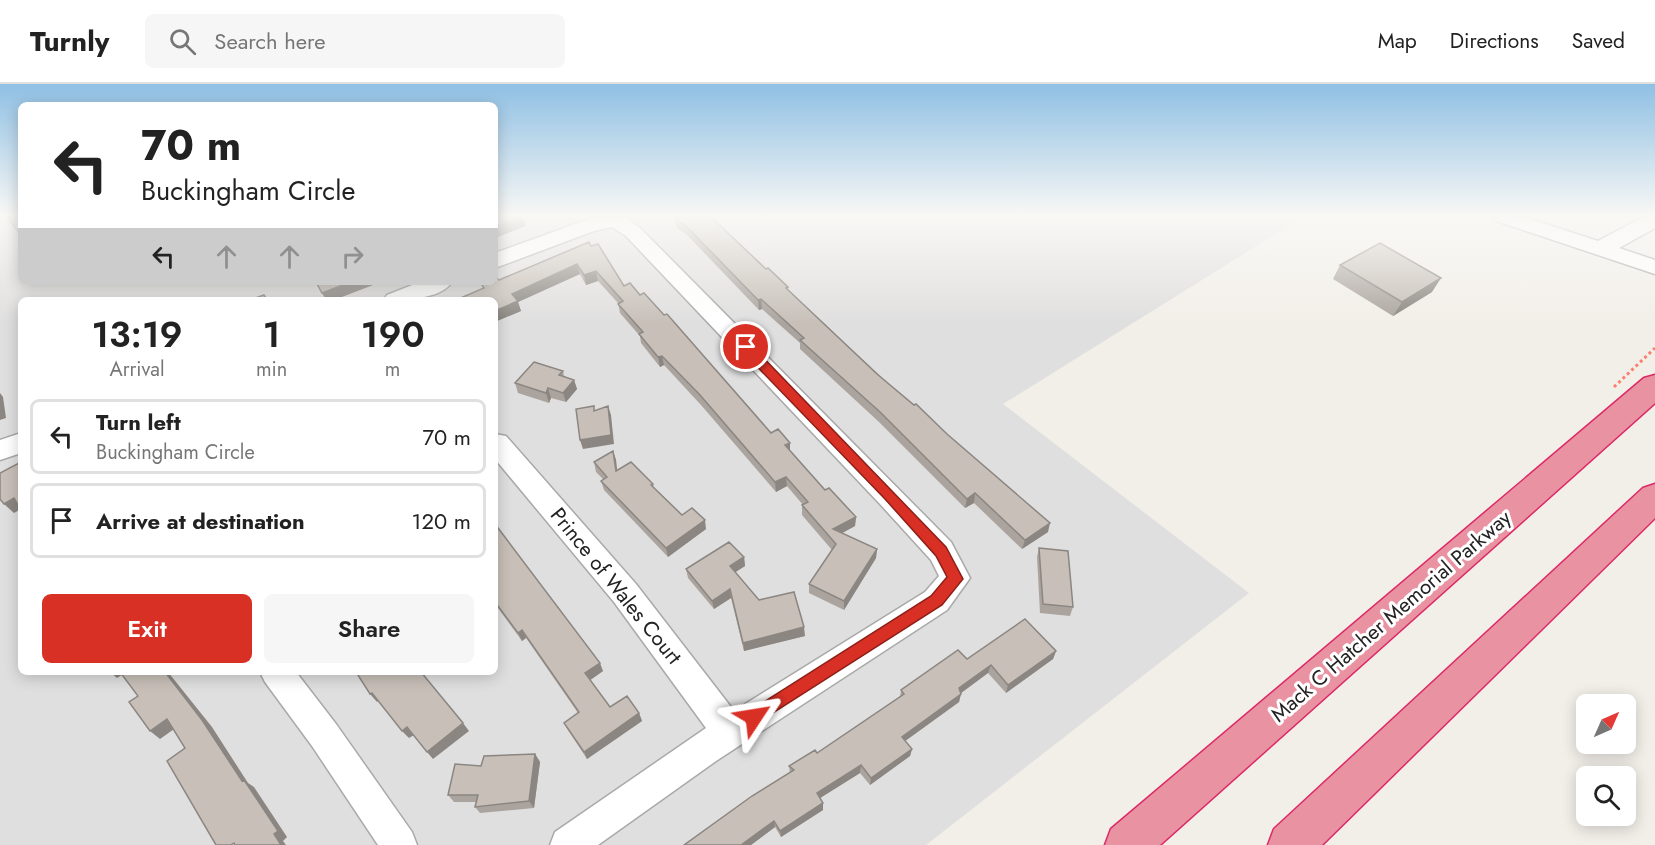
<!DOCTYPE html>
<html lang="en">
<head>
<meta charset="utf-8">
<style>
  body { margin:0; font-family:Jost,sans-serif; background:#f6f6f6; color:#222; height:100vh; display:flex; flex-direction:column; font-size:22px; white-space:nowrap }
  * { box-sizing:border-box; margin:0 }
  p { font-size:20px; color:#767676 }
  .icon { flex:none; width:33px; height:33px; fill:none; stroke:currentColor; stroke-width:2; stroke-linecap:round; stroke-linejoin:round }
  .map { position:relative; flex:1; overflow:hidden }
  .side { position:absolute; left:18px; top:213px; width:480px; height:378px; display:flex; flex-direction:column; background:#fff; border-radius:9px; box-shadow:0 3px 15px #0003 }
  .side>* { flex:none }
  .guide { position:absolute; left:18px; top:18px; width:480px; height:183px; border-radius:9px; box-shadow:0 3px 15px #0003; background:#fff; color:#222; overflow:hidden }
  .needle { width:39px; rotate:45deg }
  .tools { position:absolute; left:1576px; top:610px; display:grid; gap:12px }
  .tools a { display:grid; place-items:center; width:60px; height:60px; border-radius:9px; background:#fff; box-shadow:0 3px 15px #0003; font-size:30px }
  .pin { position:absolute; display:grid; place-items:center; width:51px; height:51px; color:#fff; margin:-26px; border:3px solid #fff; border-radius:50%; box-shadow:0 2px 6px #0007 }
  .me { position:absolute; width:66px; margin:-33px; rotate:57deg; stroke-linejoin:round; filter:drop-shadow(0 0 4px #0008) }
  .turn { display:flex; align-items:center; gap:21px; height:126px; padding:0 24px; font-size:27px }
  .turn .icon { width:78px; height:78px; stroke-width:2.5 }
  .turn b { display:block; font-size:42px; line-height:51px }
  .lanes { display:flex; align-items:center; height:57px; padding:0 24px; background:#0003; justify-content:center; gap:30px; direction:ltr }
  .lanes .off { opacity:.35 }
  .eta { display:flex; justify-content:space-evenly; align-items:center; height:102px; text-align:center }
  .eta b { font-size:36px; font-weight:600; line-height:42px }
  .cta { display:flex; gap:12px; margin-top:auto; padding:12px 24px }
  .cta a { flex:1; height:69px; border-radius:9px; background:#d93025; color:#fff; font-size:24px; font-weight:600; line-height:69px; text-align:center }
  .cta a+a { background:#f6f6f6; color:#222 }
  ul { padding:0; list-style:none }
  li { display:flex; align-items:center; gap:18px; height:75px; margin:0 12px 9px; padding:0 12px; border:3px solid #e0e0e0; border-radius:9px }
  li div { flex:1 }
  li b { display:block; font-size:22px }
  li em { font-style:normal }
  header { display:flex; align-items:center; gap:36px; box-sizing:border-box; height:84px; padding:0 30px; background:#fff; border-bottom:2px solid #e0e0e0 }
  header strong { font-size:28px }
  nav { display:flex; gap:33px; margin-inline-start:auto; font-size:21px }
  .search { width:420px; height:54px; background:#f6f6f6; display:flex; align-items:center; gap:15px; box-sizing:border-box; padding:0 21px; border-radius:9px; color:#767676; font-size:22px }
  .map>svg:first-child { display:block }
  .residential { fill:#e0dfdf; fill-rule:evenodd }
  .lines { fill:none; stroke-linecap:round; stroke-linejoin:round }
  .minor-casing { stroke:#a9a9a9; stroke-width:3 }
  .highway-casing { stroke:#dc2a67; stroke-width:3 }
  .path { stroke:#fa8072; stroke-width:3; stroke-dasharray:3 3; stroke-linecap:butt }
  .minor { fill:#fff; fill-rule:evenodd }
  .highway { fill:#e892a2; fill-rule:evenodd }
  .wall { fill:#aba49e }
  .shaded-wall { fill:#8b8681 }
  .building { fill:#c7bfb8; stroke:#8b8681; stroke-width:1.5 }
  .route { fill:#d93025; stroke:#8d1f18; stroke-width:1.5 }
  .labels { text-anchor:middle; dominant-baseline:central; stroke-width:6; stroke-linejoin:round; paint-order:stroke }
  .street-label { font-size:21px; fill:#222; stroke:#fff }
</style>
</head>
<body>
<header>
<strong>Turnly</strong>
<div class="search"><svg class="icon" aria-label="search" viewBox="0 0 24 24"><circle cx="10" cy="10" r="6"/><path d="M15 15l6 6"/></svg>Search here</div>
<nav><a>Map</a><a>Directions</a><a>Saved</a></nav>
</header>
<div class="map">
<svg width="1655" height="761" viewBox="0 0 1655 761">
  <rect width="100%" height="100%" fill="#f2efe9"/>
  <path class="residential" d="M0 133H21V198H495V133H1303L1003 320 1249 509 926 761H0ZM21 216H495V588H21Z"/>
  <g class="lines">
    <g class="minor-casing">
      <path id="minor" d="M599 133H625L640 144 951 458 970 494 947 526 716 677 598 761H550L555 748 706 644 614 518 495 375V350L506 352 636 500 734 627 925 508 939 492 931 476 880 420 626 152 612 143 594 147 495 184V169L581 138Z
        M1493 133H1524L1598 157 1643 133H1655V144L1619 164 1655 176V190L1496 137Z
        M420 198H452C440 216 403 216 384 216L387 211Z
        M21 349V369L0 376V356Z
        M260 588H296L336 640 412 748 417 761H378L312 662 265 598Z"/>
    </g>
    <g class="highway-casing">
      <path id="highway" d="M1655 291V319L1160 761H1105L1111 745 1644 294Z
        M1655 400V434L1322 761H1268L1274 745 1643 404Z"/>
    </g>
    <path class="path" d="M1614 303 1655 264"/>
    <use href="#minor" class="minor"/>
    <use href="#highway" class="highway"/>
  </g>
  <path class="wall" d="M675 135 766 185 788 203V206L1048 448 1022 465 974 419 965 424 879 338 800 265V259L762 225 759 226 687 151 677 144Z
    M591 162 624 202 771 349 790 367 825 406 856 433 855 442 842 449 877 465 876 474 844 526 809 509V500L832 466 802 431V421H803L787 402 776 408 701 321 664 281 660 283 641 259 640 252 620 229 618 219 598 197 586 201 580 190 518 218 521 227 497 237 495 234V216L483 205 482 201 499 196Z
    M1340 181 1432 208 1393 232 1333 195Z
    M79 198H122L84 200Z
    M563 287 564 292 574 296 577 305 566 318 551 314 549 319 518 309 515 299Z
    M613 367 616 376 617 386 653 400 654 404 682 431 706 445 668 473 604 406 601 397 603 395 596 388 594 378Z
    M495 440 603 587 590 596 610 623 639 629 642 637 587 675 568 646 564 639 578 629 526 554 522 557 495 520Z
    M1039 464 1073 523 1070 532 1040 529 1037 473Z
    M744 473 745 482 735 488 759 516 805 552 744 567 731 514 714 525 688 494 686 485Z
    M1056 567 1053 575 1006 609 988 589 961 609 959 618 905 657 912 665 910 672 870 701 860 689 820 714 823 719V726L781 753 775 743 751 761 790 689 789 682 817 669 900 613 901 606 967 575Z
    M535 670 540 678 534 724 480 729 475 723 476 718H454L448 711 481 682Z"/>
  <path class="shaded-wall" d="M521 133H523L526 142 495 154V143Z
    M577 180 580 190 518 218 521 227 497 237 495 231V227L512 210Z
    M596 187 598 197 586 201 584 191Z
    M1441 194 1432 208 1393 232 1402 218Z
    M351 198H381L334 216H326L322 209Z
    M761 215 762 225 759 226 758 216Z
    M662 272 664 281 660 283 658 273Z
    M574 296 577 305 566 318 563 309Z
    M548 304 551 314 549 319 546 309Z
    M0 309 3 313 6 334 0 336Z
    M608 322 611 331 614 360 583 365 580 356Z
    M790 359V368L785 361Z
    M613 367 616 376 618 397 616 387Z
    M786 393 787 402 776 408 775 398Z
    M975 409 974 419 965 424 967 415Z
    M14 414 21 425 14 429 4 420Z
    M856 433 855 442 833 454V445Z
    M705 436 706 445 668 473 666 464Z
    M1050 439 1048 448 1022 465 1025 456Z
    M877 465 876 474 844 526V517Z
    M744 473 745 482 731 491 730 482Z
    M730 505 731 514 714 525 712 517Z
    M804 543 805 552 744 567 743 559Z
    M522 546 526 554 522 557 518 549Z
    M1056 567 1053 575 1006 609 1008 601Z
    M600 579 603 587 589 597 585 589Z
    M991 581 988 589 957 612 959 604Z
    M110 588H124L125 589 117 594Z
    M165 588H168L212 643 248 699 254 703 287 753 283 757 286 761H281L242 697Z
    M372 609 379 616 377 618 370 610Z
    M961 610 959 618 901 660 902 653Z
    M639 629 642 637 587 675 584 668Z
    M167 635 177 643 160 655 150 647Z
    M463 639 469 647 433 675 427 668Z
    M407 643 414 651 409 654 402 647Z
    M912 665 910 672 870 701 871 694Z
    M535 670 540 678 534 724 529 717Z
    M861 681 860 689 817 716V709Z
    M823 719V726L781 753 780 747Z
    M774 737 775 743 751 761H741Z"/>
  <path class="building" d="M7 133H21V151Z
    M495 133H521L495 143Z
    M675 133H711L766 185 768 184 788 203 786 204 877 290 914 321 916 320 947 350 1050 439 1025 456 975 409 967 415 880 328 800 256 804 254 761 215 758 216 686 142 675 135Z
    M589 158 591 162 598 160 624 202 630 199 640 211 644 209 664 231 667 230 771 349 778 345 790 359 785 361 825 406 829 404 856 433 833 445 877 465 844 517 809 500 836 460 802 421 808 418 786 393 775 398 700 311 662 272 658 273 639 250 643 248 618 220 623 217 596 187 584 191 577 180 512 210 518 217 495 227V216H456L484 204 482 201 488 198H495V195L497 194 499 196Z
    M1380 159 1441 194 1402 218 1340 181Z
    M316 198H351L322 209Z
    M264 211 267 216H250Z
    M534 278 563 287 559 291 574 296 563 309 548 304 546 309 515 299Z
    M594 322V327L608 322 611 351 580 356 576 325Z
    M613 367 616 387 631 378 653 400 651 401 682 431 692 424 705 436 666 464 601 397 607 393 594 378Z
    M21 378V426L14 414 4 420 0 415V389Z
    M495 440 600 579 585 589 610 623 627 612 639 629 584 668 564 639 579 628 522 546 518 549 495 518Z
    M729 458 744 473 730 482 759 516 794 508 804 543 743 559 730 505 712 517 686 485Z
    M1039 464 1068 467 1073 523 1043 520Z
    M1025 535 1056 567 1008 601 991 581 959 604 961 610 902 653 912 665 871 694 861 681 817 709 823 719 780 747 774 737 741 761H684L752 712 794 686 789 682 815 666 817 669 904 610 901 606 958 566 967 575Z
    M120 588H165L202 636 242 697 244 696 278 747 274 750 281 761H235L234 759 231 761H216L167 677 185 664 167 635 150 647 129 618 138 612Z
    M356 588H421L463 639 427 668 407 643 402 647 372 609 370 610Z
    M535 670 529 717 475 723 478 711H448L455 680 481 682 484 672Z"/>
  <linearGradient id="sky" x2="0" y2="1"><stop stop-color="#8fc0e4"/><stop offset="0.55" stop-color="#f9f8f5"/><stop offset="1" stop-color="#f9f8f5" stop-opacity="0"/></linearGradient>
  <rect width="1655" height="240" fill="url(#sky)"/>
  <path class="route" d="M746 259 750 260 946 463 963 495 942 521 754 641 748 639 746 633 748 628 931 512 947 493 936 472 885 415 741 266V260Z"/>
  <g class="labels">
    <g class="street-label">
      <text transform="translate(616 502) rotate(51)">Prince of Wales Court</text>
      <text transform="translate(1391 532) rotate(-41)">Mack C Hatcher Memorial Parkway</text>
    </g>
  </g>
</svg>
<div class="tools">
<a><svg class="needle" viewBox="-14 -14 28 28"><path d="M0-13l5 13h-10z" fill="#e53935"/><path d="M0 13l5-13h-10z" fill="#767676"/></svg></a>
<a><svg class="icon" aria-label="search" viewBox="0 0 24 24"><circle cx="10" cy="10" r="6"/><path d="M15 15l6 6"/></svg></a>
</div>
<div class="pin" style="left:746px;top:263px;background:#d93025"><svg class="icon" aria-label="arrive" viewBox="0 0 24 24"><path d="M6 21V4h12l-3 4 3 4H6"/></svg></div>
<svg class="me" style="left:754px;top:633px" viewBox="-20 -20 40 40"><path d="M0-17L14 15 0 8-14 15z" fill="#d93025" stroke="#fff" stroke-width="4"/></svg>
<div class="guide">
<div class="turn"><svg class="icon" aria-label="left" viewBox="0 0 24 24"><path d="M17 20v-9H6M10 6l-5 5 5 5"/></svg><div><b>70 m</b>Buckingham Circle</div></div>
<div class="lanes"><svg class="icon" aria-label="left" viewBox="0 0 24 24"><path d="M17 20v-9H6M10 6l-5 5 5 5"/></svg><svg class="icon off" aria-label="ahead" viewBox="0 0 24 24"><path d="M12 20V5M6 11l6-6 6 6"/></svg><svg class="icon off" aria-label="ahead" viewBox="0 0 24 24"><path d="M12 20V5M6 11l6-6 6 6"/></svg><svg class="icon off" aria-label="right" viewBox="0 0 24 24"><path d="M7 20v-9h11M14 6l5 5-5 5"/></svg></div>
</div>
<section class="side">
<div class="eta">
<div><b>13:19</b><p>Arrival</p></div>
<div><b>1</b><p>min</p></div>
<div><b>190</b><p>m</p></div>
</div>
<ul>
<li><svg class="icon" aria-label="left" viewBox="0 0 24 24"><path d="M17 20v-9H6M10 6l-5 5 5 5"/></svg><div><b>Turn left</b><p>Buckingham Circle</p></div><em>70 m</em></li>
<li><svg class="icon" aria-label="arrive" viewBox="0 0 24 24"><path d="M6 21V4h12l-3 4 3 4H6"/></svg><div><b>Arrive at destination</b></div><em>120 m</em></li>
</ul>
<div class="cta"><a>Exit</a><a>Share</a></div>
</section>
</div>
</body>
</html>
